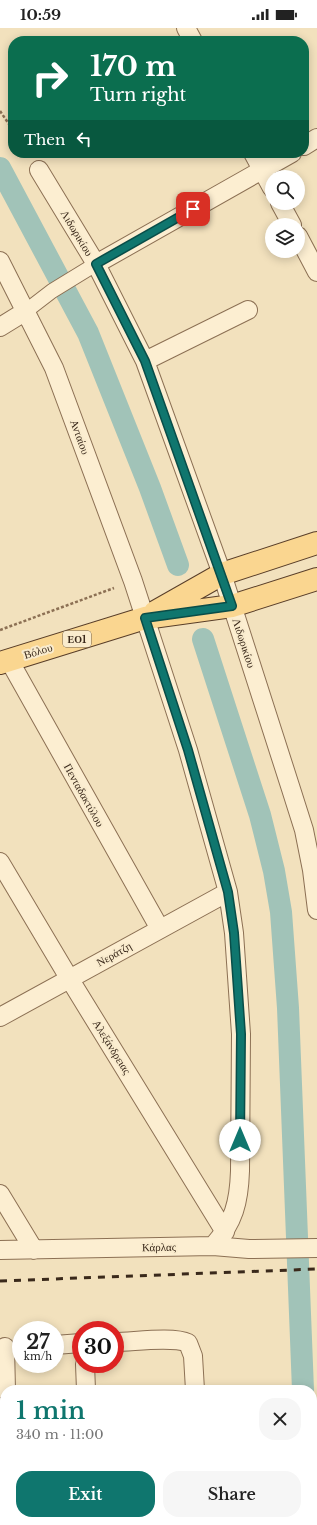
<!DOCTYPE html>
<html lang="en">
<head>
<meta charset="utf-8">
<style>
  body { margin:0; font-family:"Libre Baskerville",serif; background:#f6f6f6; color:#222; height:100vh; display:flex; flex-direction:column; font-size:15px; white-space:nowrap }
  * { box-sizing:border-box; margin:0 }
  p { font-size:13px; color:#767676 }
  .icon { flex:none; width:22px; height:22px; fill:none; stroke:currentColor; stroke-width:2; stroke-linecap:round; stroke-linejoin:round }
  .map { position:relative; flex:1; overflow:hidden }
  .drawer { position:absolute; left:0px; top:1357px; width:317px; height:140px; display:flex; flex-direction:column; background:#fff; border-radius:16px 16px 0 0; box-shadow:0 2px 10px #0003 }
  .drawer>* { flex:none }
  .guide { position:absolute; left:8px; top:8px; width:301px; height:122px; border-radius:16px; box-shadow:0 2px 10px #0003; background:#0b6e4f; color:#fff; overflow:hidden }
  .fabs { position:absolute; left:265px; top:142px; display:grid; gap:8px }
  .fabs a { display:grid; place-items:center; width:40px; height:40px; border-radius:50%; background:#fff; box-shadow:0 2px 10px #0003; font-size:20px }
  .speed { position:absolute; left:12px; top:1293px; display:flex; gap:8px; font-size:20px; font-weight:700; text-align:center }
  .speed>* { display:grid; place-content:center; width:52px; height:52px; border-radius:50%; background:#fff; box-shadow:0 2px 10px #0003; line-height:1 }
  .speed small { font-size:10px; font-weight:400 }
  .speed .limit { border:6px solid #d22; background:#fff; color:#111 }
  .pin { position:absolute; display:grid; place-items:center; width:34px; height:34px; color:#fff; margin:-17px; border-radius:8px; box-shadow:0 2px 6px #0006 }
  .me { position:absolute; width:44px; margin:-22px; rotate:0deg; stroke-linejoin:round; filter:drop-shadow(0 0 3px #0008) }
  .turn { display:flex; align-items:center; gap:14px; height:84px; padding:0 16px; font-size:18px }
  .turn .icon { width:52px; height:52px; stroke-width:2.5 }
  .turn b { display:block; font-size:28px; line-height:34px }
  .then { display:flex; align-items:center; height:38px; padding:0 16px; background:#0003; gap:8px; font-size:15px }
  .round { display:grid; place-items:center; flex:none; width:42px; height:42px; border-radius:16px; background:#f6f6f6 }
  .summary { display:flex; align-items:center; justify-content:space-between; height:68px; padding:0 16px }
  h1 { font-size:24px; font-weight:600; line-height:30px; color:#0f766e }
  .cta { display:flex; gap:8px; margin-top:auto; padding:8px 16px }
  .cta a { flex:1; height:46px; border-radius:16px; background:#0f766e; color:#fff; font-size:16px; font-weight:600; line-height:46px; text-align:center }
  .cta a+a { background:#f6f6f6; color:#222 }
  .status { display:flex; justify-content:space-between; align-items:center; height:28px; padding:0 20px; background:#fff; direction:ltr }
  .status svg { height:11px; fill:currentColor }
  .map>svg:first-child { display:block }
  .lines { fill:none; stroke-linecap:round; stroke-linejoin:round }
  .canal { stroke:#a1c3b8; stroke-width:22 }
  .pedestrian-casing { stroke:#8c7054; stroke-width:16 }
  .minor-casing { stroke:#8c7054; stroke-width:20 }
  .primary-casing { stroke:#593e29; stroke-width:24 }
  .path { stroke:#8c7054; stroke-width:2.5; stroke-dasharray:3 2; stroke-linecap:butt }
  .pedestrian { stroke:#fceed1; stroke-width:14 }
  .minor { stroke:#fceed1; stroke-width:18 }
  .primary { stroke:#fad690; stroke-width:22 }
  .rail { stroke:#3a291b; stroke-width:3; stroke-dasharray:7 7; stroke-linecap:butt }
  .route-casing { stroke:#0a4d48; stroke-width:10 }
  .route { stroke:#0f766e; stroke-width:7 }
  .labels { text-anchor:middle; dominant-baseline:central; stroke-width:4; stroke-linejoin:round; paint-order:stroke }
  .shield { fill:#f9ebcd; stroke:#736350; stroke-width:1 }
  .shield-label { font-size:10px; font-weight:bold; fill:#3a291b }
  .street-label { font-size:11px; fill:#3a291b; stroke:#f9ebcd }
</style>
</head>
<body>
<div class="status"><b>10:59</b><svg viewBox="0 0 49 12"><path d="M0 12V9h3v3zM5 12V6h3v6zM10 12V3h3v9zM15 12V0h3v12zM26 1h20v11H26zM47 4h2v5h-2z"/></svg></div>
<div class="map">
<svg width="317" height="1497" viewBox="0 0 317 1497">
  <rect width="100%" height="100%" fill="#f2e1bd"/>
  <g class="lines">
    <path class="canal" d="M0 140 88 305 150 460 178 537
      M203 611 260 787 274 843 281 884 288 980 303 1362
      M312 1483 313 1497"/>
    <g class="pedestrian-casing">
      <path id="pedestrian" d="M26 283 52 263 96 236"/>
    </g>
    <g class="minor-casing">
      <path id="minor" d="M186 0 193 13
        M304 118 317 110
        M253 125 272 160
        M39 142 96 236 145 333 222 546 291 761 304 802 312 842 317 882
        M280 175 292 197
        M298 208 317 244
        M0 233 54 340 133 553 188 722 228 864 234 905 241 1006 240 1143C239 1174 234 1194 213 1218
        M96 236 292 125
        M0 299 26 283
        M145 333 248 282
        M9 632 160 901
        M0 834 69 950 225 1204
        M0 989 228 864
        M0 1166 34 1222
        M0 1222 213 1218 249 1221 317 1220
        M115 1314C133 1314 173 1308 188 1315L193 1328 195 1362
        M55 1317 81 1315
        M5 1319 6 1362
        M85 1336 86 1362
        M9 1492V1497
        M88 1492V1497
        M198 1492V1497"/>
    </g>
    <g class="primary-casing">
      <path id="primary" d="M155 584 222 546 317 515
        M0 635 145 590 232 578 317 551"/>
    </g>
    <path class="path" d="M0 83 13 102
      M0 602 114 560"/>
    <use href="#pedestrian" class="pedestrian"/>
    <use href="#minor" class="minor"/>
    <use href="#primary" class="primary"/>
    <path class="rail" d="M0 1253 317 1241"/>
  </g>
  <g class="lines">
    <g class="route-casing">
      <path id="route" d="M193 181 96 236 145 333 232 578 145 590 188 722 228 864 234 905 241 1006 240 1112"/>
    </g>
    <use href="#route" class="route"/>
  </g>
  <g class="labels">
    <rect class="shield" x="63" y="603" width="28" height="16" rx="3"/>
    <g class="shield-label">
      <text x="77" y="611">ΕΟ1</text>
    </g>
    <g class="street-label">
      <text transform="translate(77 205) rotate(59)">Λιδωρικίου</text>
      <text transform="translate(80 409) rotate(70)">Ανταίου</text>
      <text transform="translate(244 615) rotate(72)">Λιδωρικίου</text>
      <text transform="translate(38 623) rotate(-17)">Βόλου</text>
      <text transform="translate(84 767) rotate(61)">Πενταδακτύλου</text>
      <text transform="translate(114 926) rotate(-29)">Νεράτζη</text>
      <text transform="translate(112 1019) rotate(58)">Αλεξάνδρειας</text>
      <text transform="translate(159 1219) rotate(-1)">Κάρλας</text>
    </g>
  </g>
</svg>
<div class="fabs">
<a><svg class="icon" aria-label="search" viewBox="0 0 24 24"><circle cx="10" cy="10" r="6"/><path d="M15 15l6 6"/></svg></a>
<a><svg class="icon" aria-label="layers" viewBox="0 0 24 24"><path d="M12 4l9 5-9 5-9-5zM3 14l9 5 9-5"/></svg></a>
</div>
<div class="speed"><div>27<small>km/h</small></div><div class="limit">30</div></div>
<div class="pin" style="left:193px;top:181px;background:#d93025"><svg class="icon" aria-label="arrive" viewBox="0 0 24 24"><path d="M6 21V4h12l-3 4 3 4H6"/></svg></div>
<svg class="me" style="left:240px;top:1112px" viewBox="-20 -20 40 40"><circle r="19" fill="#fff"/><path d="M0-13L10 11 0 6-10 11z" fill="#0f766e"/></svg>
<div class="guide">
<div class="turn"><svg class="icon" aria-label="right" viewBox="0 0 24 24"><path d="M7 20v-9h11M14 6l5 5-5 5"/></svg><div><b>170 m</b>Turn right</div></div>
<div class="then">Then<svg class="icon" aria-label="left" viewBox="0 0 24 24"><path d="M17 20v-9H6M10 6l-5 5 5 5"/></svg></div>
</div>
<section class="drawer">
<div class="summary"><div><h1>1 min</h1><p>340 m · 11:00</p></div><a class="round"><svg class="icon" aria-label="close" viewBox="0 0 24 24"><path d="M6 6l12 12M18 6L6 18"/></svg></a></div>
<div class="cta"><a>Exit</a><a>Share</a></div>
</section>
</div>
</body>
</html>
